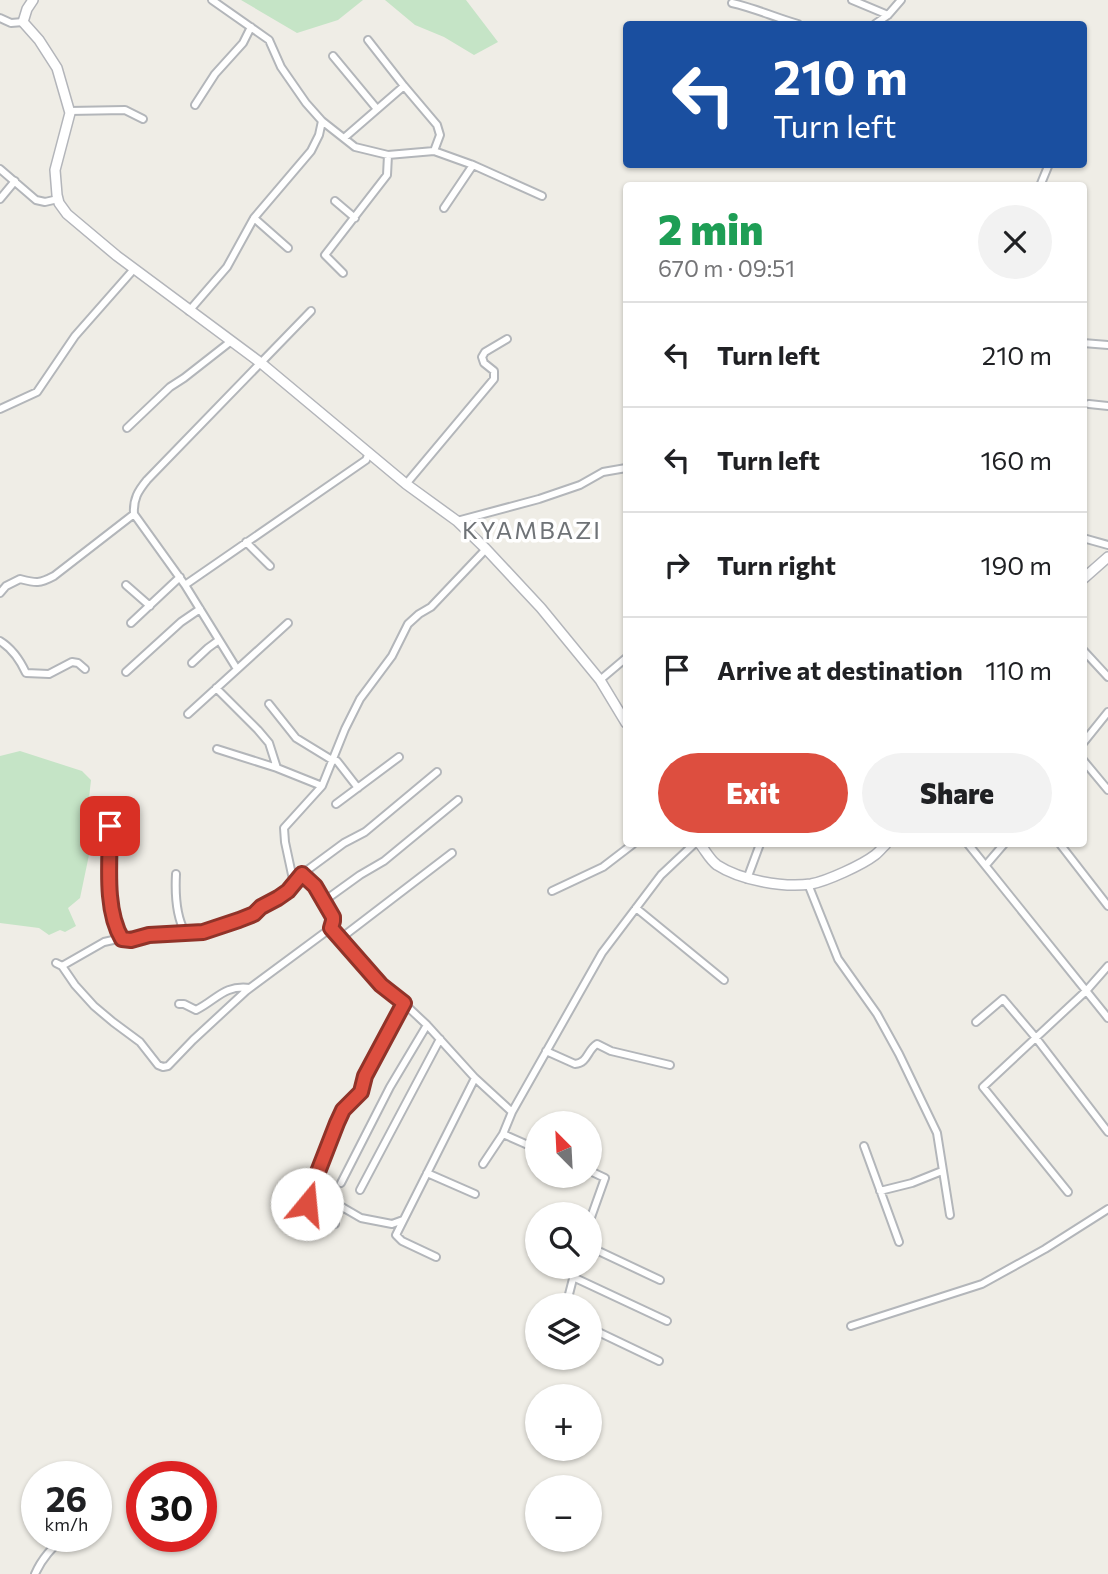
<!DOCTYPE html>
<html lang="en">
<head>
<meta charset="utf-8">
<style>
  body { margin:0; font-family:Commissioner,sans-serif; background:#f2f2f2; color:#202124; height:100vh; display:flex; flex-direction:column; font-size:26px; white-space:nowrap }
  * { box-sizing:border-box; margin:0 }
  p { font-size:23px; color:#757577 }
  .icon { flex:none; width:38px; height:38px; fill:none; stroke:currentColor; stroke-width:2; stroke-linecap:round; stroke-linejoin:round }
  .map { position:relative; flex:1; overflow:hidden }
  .sheet { position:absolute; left:623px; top:182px; width:464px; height:665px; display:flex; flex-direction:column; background:#fff; border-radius:7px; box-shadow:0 2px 5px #0004 }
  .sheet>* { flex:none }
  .banner { position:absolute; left:623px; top:21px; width:464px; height:147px; border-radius:7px; box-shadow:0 2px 5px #0004; background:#1a4fa0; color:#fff; overflow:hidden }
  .needle { width:46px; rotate:336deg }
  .buttons { position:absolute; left:525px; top:1111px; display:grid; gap:14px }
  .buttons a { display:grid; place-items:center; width:77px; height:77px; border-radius:50%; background:#fff; box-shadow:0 2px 5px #0004; font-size:35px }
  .speed { position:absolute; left:21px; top:1461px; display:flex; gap:14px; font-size:35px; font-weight:700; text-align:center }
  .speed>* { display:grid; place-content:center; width:91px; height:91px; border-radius:50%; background:#fff; box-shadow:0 2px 5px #0004; line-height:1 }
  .speed small { font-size:18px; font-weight:400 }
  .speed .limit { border:10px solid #d22; background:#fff; color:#111 }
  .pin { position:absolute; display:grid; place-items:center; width:60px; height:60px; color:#fff; margin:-30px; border-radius:14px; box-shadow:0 4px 10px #0006 }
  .me { position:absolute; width:77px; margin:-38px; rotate:17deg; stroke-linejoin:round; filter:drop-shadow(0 0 5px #0008) }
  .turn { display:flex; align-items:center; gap:24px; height:147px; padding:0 35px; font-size:32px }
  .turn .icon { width:91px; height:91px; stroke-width:2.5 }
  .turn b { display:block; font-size:49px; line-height:60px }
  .round { display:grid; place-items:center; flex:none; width:74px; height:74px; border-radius:37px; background:#f2f2f2 }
  .head { display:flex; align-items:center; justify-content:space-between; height:119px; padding:0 35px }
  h1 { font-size:42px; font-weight:800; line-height:52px; color:#1e9e55 }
  .action { display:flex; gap:14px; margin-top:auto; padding:14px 35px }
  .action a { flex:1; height:80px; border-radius:42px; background:#dd4e3f; color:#fff; font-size:28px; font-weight:800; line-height:80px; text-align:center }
  .action a+a { background:#f2f2f2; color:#202124 }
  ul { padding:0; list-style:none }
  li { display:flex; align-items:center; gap:21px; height:105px; padding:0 35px; border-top:2px solid #e0e0e0 }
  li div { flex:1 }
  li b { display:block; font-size:26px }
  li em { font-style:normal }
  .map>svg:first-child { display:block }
  .green { fill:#c5e4c6 }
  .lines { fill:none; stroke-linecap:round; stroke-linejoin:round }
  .street-casing { stroke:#b3b6ba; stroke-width:10 }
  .secondary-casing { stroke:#b3b5ba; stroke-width:12 }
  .street { stroke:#fff; stroke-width:6 }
  .secondary { stroke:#fff; stroke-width:9 }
  .route-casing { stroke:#903329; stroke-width:18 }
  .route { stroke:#dd4e3f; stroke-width:12 }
  .labels { text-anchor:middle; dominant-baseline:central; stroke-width:7; stroke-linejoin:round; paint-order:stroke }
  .quarter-label { font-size:24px; letter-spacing:2px; fill:#6f7377; stroke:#fff }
</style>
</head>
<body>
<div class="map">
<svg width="1108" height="1574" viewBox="0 0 1108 1574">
  <rect width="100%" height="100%" fill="#efede6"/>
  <path class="green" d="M241 0H363L338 20 297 33Z
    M385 0H466L498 42 474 55 444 37 415 25Z
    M20 751 82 771 91 780 84 843 89 855 80 898 68 908 76 926 65 932 60 930 49 935 39 928 0 923V756Z"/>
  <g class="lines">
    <g class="street-casing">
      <path id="street" d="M212 0 269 40 281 67 306 103 322 121 355 147 388 155 434 151 473 165 542 196
        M852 0 888 15
        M732 3C755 8 776 18 798 24
        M0 18 11 23 23 22
        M875 24 888 15 901 0
        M368 40 404 86 437 125 440 135 434 151
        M333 56 377 109
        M195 105 215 74 243 43 251 27
        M69 111 125 110 143 119
        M344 138 404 86
        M0 169 36 200 45 202 58 199
        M1040 186 1049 164
        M0 199 15 181
        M335 201 355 218
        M444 208 473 165
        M254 218 288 248
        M343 273 325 255 387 175 388 155
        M189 311 227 267 254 218 311 151 319 135 322 121
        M1083 343 1108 345
        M1089 404 1108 406
        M0 409 37 392 75 336 134 269
        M127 428 170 387 184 378 230 342
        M406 484 494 379V371L484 363 482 357 485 352 507 339
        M457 521 539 499 580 485 603 472 626 468
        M1083 538 1108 545
        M246 542 270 566
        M126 585 150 606
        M185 585 366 460 369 453
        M0 593 6 586 20 579C36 583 39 584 54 576L134 514
        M131 623 180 577
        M0 641C13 649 20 660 26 673L49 674 72 662 78 663 85 669
        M1083 650 1108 677
        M192 663 208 648 219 640
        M237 669 185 585 134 514C133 499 138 491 147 480L311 311
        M126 672 181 622 200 609
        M600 680 626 658
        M216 688 258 730 269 743 277 768
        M269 704 296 738 332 760 337 761 358 788
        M188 714 288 623
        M1083 743 1108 712
        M217 749 277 768 322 786
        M1083 760 1108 790
        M336 804 399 757
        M110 826C110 860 104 909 122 939
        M968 844 1108 1018
        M1060 844 1108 906
        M986 865 1004 844
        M176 874C175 893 176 916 185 932
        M747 879 760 844
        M294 884 285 842 284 828 322 786 345 729 360 699 392 656 408 624 419 614 431 607 486 549
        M808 884 838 959 877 1014 899 1054 937 1133 950 1215
        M552 891 603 867 633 844
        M324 901 360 875 384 861 458 800
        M636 908 724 980
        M331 928 381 985 395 995 427 1025 475 1078 512 1112
        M341 938 452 853
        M56 963 62 966 75 985 94 1006 113 1022 140 1042 158 1065 163 1067 168 1066 193 1040 246 991 331 928 333 921V917L315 886 302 874
        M62 966 104 942 113 940 139 938 149 935 203 932 254 914 261 907 278 898 288 891 302 874 344 843 365 832 437 772
        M179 1004H184L196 1010C218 999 223 985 250 988
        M976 1022 1003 999 1036 1038 1108 1132
        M546 1051 575 1064C588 1063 587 1050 597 1044L611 1051 670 1065
        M503 1134 537 1149
        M864 1146 899 1242
        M483 1164 503 1134 512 1112 602 953 661 875 694 844
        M590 1171 605 1178 590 1220
        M427 1173 475 1194
        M341 1183 390 1087 427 1025
        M311 1189 361 1218 392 1224 403 1220
        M360 1190 440 1039
        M880 1191 912 1183 942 1171
        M1068 1192 983 1087 1086 991 1108 966
        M335 1224 307 1204 309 1195 337 1123 343 1110 361 1092 365 1076 404 1003
        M590 1247 660 1280
        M436 1257 402 1241 396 1235 475 1078
        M573 1277 667 1321
        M566 1306 576 1267
        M851 1326 982 1284 1045 1249 1108 1209
        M590 1328 659 1361
        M35 1574C42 1558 52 1548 65 1536"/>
    </g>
    <g class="secondary-casing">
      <path id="secondary" d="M33 0 27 9 23 22 39 40 57 68 70 113 55 170 57 195 59 203 67 214 117 256 261 363 406 484 457 521 486 549 541 608 600 680 626 723
        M1083 579 1108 557
        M700 844C705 850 710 860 717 865 740 880 783 888 811 884 827 881 862 865 875 855 879 852 883 847 886 844"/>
    </g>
    <use href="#street" class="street"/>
    <use href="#secondary" class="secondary"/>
  </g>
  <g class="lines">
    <g class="route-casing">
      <path id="route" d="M110 826C110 860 104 909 122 939L131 940 149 935 203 932 239 920 254 914 261 907 278 898 288 891 302 874 315 886 333 917V921L331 928 381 985 404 1003 365 1076 361 1092 343 1110 337 1123 309 1195 307 1204"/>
    </g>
    <use href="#route" class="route"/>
  </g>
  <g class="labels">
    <g class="quarter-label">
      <text x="532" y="529">KYAMBAZI</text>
    </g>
  </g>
</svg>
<div class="buttons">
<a><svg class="needle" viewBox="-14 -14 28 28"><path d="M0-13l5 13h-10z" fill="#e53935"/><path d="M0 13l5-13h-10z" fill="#757577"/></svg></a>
<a><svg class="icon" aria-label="search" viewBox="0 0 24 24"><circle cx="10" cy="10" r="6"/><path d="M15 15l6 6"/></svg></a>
<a><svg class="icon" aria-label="layers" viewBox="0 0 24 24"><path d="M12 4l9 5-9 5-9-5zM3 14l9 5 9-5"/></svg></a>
<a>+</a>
<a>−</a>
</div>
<div class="speed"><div>26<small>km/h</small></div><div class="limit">30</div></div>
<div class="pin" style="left:110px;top:826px;background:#d93025"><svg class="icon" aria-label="arrive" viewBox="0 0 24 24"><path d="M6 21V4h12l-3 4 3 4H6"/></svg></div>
<svg class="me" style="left:307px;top:1204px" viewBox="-20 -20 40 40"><circle r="19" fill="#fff"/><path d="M0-13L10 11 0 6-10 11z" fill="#dd4e3f"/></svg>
<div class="banner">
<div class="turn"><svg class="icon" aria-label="left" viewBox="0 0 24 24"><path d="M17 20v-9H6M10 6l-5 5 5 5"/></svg><div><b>210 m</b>Turn left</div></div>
</div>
<section class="sheet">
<div class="head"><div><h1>2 min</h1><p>670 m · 09:51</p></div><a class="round"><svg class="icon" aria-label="close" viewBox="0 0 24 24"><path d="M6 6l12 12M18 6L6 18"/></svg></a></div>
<ul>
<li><svg class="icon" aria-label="left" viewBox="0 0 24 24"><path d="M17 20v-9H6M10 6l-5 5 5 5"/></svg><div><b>Turn left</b></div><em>210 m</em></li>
<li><svg class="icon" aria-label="left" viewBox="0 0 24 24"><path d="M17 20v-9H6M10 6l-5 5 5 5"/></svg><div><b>Turn left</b></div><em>160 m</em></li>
<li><svg class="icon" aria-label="right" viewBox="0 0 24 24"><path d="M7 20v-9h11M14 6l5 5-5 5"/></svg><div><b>Turn right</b></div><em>190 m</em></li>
<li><svg class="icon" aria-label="arrive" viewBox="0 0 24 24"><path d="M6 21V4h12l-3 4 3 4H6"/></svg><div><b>Arrive at destination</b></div><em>110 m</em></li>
</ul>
<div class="action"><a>Exit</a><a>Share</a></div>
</section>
</div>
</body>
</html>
